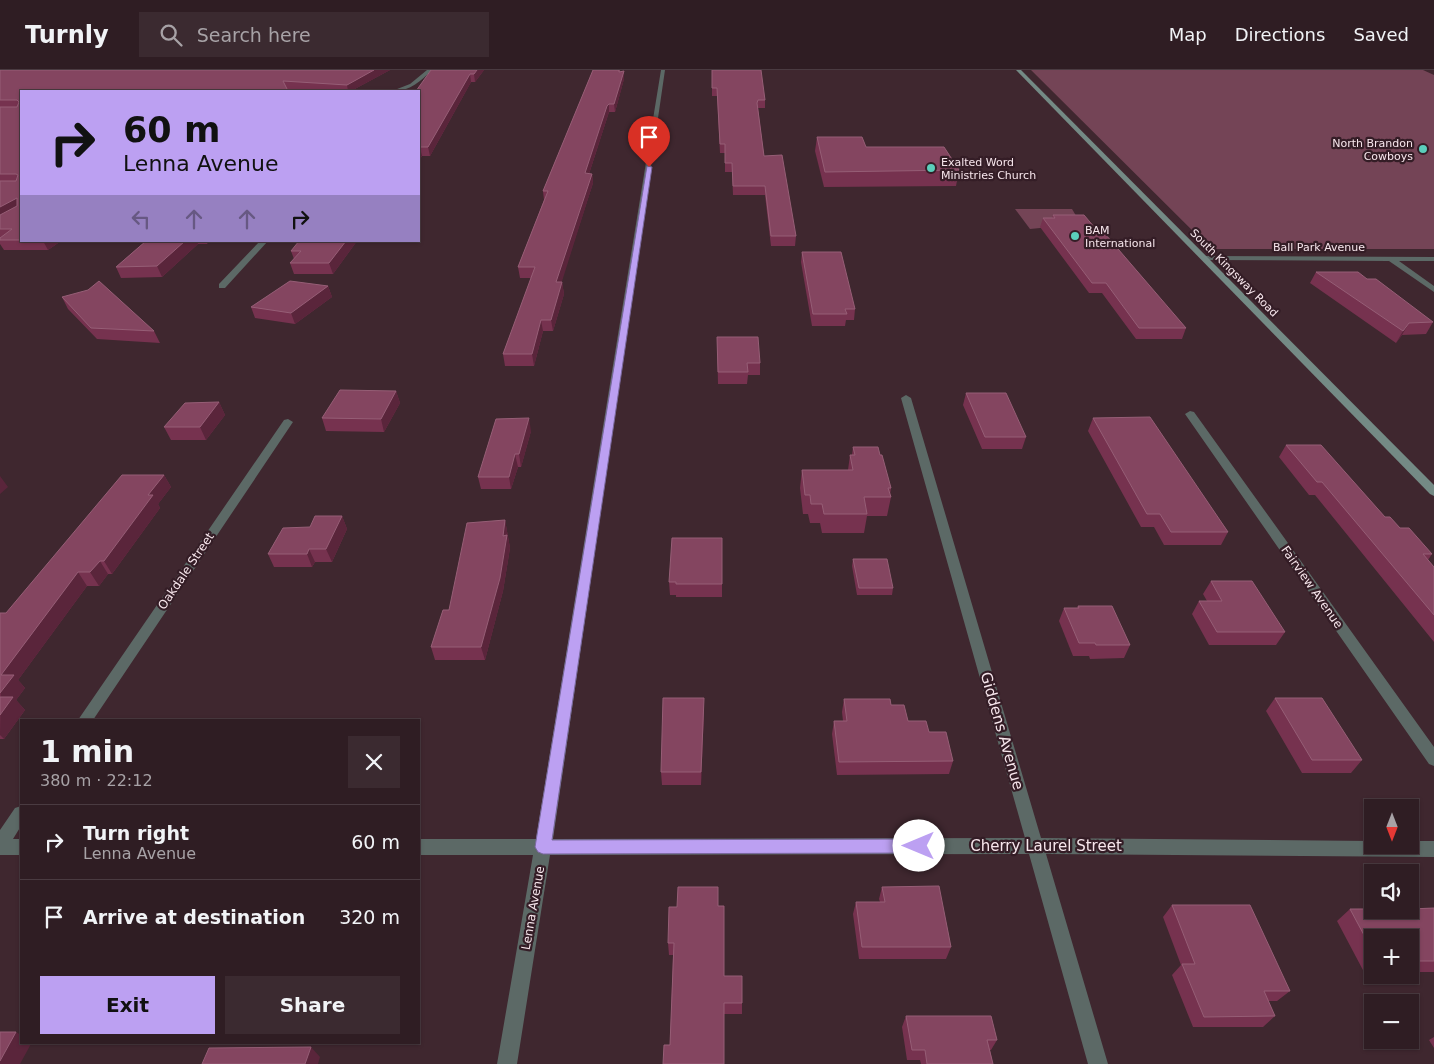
<!DOCTYPE html>
<html lang="en">
<head>
<meta charset="utf-8">
<style>
  body { margin:0; font-family:"DejaVu Sans",sans-serif; background:#3b2a30; color:#f1f3f6; height:100vh; display:flex; flex-direction:column; font-size:19px; white-space:nowrap }
  * { box-sizing:border-box; margin:0 }
  p { font-size:16px; color:#a7a2a6 }
  .icon { flex:none; width:28px; height:28px; fill:none; stroke:currentColor; stroke-width:2; stroke-linecap:round; stroke-linejoin:round }
  .map { position:relative; flex:1; overflow:hidden }
  .drawer { position:absolute; left:20px; top:649px; width:400px; height:325px; display:flex; flex-direction:column; background:#2f1d23; border-radius:0px; box-shadow:0 1px 4px #0004,0 0 0 1px #4a3b41 }
  .drawer>* { flex:none }
  .top-card { position:absolute; left:20px; top:20px; width:400px; height:152px; border-radius:0px; box-shadow:0 1px 4px #0004,0 0 0 1px #4a3b41; background:#bca0f2; color:#111; overflow:hidden }
  .needle { width:32px; rotate:180deg }
  .buttons { position:absolute; left:1364px; top:729px; display:grid; gap:10px }
  .buttons a { display:grid; place-items:center; width:55px; height:55px; border-radius:0px; background:#2f1d23; box-shadow:0 1px 4px #0004,0 0 0 1px #4a3b41; font-size:25px }
  .pin { position:absolute; display:grid; place-items:center; width:42px; height:42px; color:#fff; margin:-51px -21px; border-radius:50% 50% 50% 0; rotate:-45deg; box-shadow:0 0 5px #0007 }
  .pin .icon { rotate:45deg }
  .me { position:absolute; width:55px; margin:-28px; rotate:270deg; stroke-linejoin:round; filter:drop-shadow(0 0 4px #0008) }
  .turn { display:flex; align-items:center; gap:18px; height:105px; padding:0 20px; font-size:22px }
  .turn .icon { width:65px; height:65px; stroke-width:2.5 }
  .turn b { display:block; font-size:35px; line-height:42px }
  .lanes { display:flex; align-items:center; height:48px; padding:0 20px; background:#0003; justify-content:center; gap:25px; direction:ltr }
  .lanes .off { opacity:.35 }
  .round { display:grid; place-items:center; flex:none; width:52px; height:52px; border-radius:0px; background:#3b2a30 }
  .head { display:flex; align-items:center; justify-content:space-between; height:85px; padding:0 20px }
  h1 { font-size:30px; font-weight:600; line-height:38px }
  .primary-button { display:flex; gap:10px; margin-top:auto; padding:10px 20px }
  .primary-button a { flex:1; height:58px; border-radius:0px; background:#bca0f2; color:#111; font-size:20px; font-weight:600; line-height:58px; text-align:center }
  .primary-button a+a { background:#3b2a30; color:#f1f3f6 }
  ul { padding:0; list-style:none }
  li { display:flex; align-items:center; gap:15px; height:75px; padding:0 20px; border-top:1px solid #4a3b41 }
  li div { flex:1 }
  li b { display:block; font-size:19px }
  li em { font-style:normal }
  header { display:flex; align-items:center; gap:30px; box-sizing:border-box; height:70px; padding:0 25px; background:#2f1d23; border-bottom:1px solid #4a3b41 }
  header strong { font-size:24px }
  nav { display:flex; gap:28px; margin-inline-start:auto; font-size:18px }
  .search { width:350px; height:45px; background:#3b2a30; display:flex; align-items:center; gap:12px; box-sizing:border-box; padding:0 18px; border-radius:0px; color:#a7a2a6; font-size:19px }
  .map>svg:first-child { display:block }
  .green { fill:#744456 }
  .lines { fill:none; stroke-linecap:round; stroke-linejoin:round }
  .street { fill:#5c6966; fill-rule:evenodd }
  .secondary { fill:#748a85; fill-rule:evenodd }
  .wall { fill:#76324f }
  .shaded-wall { fill:#5a253b }
  .building { fill:#844560; stroke:#965e76 }
  .route { fill:#bca0f2; stroke:#7a689d }
  .poi-dot { fill:#5bcebb; stroke:#341d26; stroke-width:2 }
  .labels { text-anchor:middle; dominant-baseline:central; stroke-width:4.5; stroke-linejoin:round; paint-order:stroke }
  .far-poi-label { font-size:11px; fill:#f7e6ec; stroke:#341d26; text-anchor:start }
  .far-street-label { font-size:11px; fill:#f7e6ec; stroke:#341d26 }
  .street-label { font-size:12px; fill:#f7e6ec; stroke:#341d26 }
  .near-street-label { font-size:15px; fill:#f7e6ec; stroke:#341d26 }
</style>
</head>
<body>
<header>
<strong>Turnly</strong>
<div class="search"><svg class="icon" aria-label="search" viewBox="0 0 24 24"><circle cx="10" cy="10" r="6"/><path d="M15 15l6 6"/></svg>Search here</div>
<nav><a>Map</a><a>Directions</a><a>Saved</a></nav>
</header>
<div class="map">
<svg width="1434" height="994" viewBox="0 0 1434 994">
  <rect width="100%" height="100%" fill="#3f272f"/>
  <path class="green" d="M1031 0H1423L1434 5V179H1211Z
    M1015 139H1072L1081 154 1030 159Z"/>
  <g class="lines">
    <path class="street" d="M427 0H432C421 11 409 22 392 21L410 14Z
      M661 0H665L553 769 1025 768 901 328 906 325 911 328 1041 768 1372 771V775H1410V771H1434V787L1046 784 1108 994H1088L1029 784 550 785 517 994H497L533 785H419V769H536Z
      M260 171H268L225 218H219V214Z
      M1201 186 1434 187V191H1399L1434 216V222L1389 191 1204 190 1200 188Z
      M1190 341 1194 342 1434 677V696L1429 694 1185 344Z
      M288 349 293 352 93 650H78L284 350Z
      M21 736V756L13 769H21V785H0V760L15 738Z"/>
    <path class="secondary" d="M1016 0H1021L1434 415V426L1430 424Z"/>
  </g>
  <path class="wall" d="M0 0H390L351 21H322L287 19 21 21V171H61L48 180H4L0 174Z
    M484 0 475 12H471L430 86H422L419 91V21H416Z
    M593 0H620V2L624 1V9L615 42H609L608 45 589 104H592L593 113 561 212H562L564 224 553 261H543L534 296H505L503 284 531 208H520L518 197 544 130 543 121Z
    M712 0 765 30V38H758L764 86 796 166 795 176H771L765 125H733L732 102H725V83H720L717 26H712Z
    M817 67 866 77 959 100 956 116 824 117 815 81Z
    M1053 145 1095 158 1186 258 1182 269H1136L1102 223H1089L1040 157 1043 148H1052Z
    M146 171H209L207 174H198L162 207 121 208 116 197Z
    M357 171 333 204H294L290 193 294 189 291 181Z
    M802 182 855 239 854 250H846L845 256H812L801 192Z
    M1316 202 1367 209 1433 252 1426 264 1402 265 1396 273 1310 213Z
    M328 216 332 227 295 254 255 248 251 237Z
    M62 227 154 261 160 273 97 269 68 239Z
    M717 267 760 293V305H748L747 314H718Z
    M396 321 400 333 384 362 326 361 322 348Z
    M966 323 1026 367 1022 379H982L963 335Z
    M219 332 225 345 206 370H171L164 357Z
    M1093 348 1228 462 1221 475H1164L1154 457H1141L1088 361Z
    M531 361 521 397H518L511 419H481L478 407Z
    M1286 375 1385 447 1432 484 1428 490 1434 497V572L1315 425H1309L1279 387Z
    M853 377 880 385 891 418 890 425 891 427 887 446H867L864 463H822L820 453H810L808 444H803L800 418 802 400H848L850 385H852Z
    M164 405 171 417 158 434 160 438 112 504H108L99 516H87L18 610 25 618 16 630 25 640 4 669H0V543H6Z
    M342 446 347 459 332 492H315L312 497H274L268 484 310 457Z
    M505 450 510 478 503 521 485 590H435L431 577 449 540Z
    M722 468V527H676V525H670L669 512Z
    M853 489 893 518 892 525H857L852 496Z
    M1211 511 1285 562 1276 575H1209L1192 544 1199 531H1207L1203 524Z
    M1078 536 1130 575 1124 588 1090 589 1089 586H1073L1059 551 1064 538H1077Z
    M1275 628 1362 690 1351 703H1302L1266 641Z
    M844 629 891 635 908 651 929 662 953 691 949 704 837 705 832 664 834 651H843L842 642Z
    M704 641 701 715H662L661 702Z
    M882 817 951 877 946 889H859L853 844 856 832H880L879 829Z
    M1172 835 1290 921 1277 931H1268L1275 946 1263 957H1193L1172 905 1181 895 1163 847Z
    M718 836 724 906 742 933V944H724L670 975 673 885H669L668 873Z
    M1434 838V902H1410V868H1372V902H1364L1337 851 1350 839Z
    M906 946 997 970 991 980H990L993 994H921L920 990H907L902 957Z
    M1434 967V978L1429 970Z"/>
  <path class="shaded-wall" d="M374 0H390L351 21H348L347 15Z
    M477 0H484L475 12 474 4Z
    M624 1V9L615 42 614 34Z
    M470 4 471 12 430 86 428 77Z
    M609 34V42L608 45 586 113 585 103 607 36Z
    M420 77 422 86 419 91V79Z
    M592 104 593 113 558 224 556 212Z
    M17 128 21 136 0 150V137Z
    M43 171H61L48 180Z
    M185 171H197L198 174 162 207 157 196Z
    M346 171H357L333 204 329 193Z
    M562 212 564 224 553 261 551 250Z
    M328 216 332 227 295 254 291 243Z
    M541 250 543 261 534 296 532 284Z
    M1409 253 1402 265 1396 273 1403 261Z
    M396 321 400 333 384 362 381 349Z
    M219 332 225 345 206 370 200 357Z
    M529 348 531 361 521 397 519 384Z
    M515 384 518 397 511 419 509 407Z
    M164 405 171 417 158 434 160 438 112 504 104 491 148 425Z
    M0 406 8 417 0 424Z
    M342 446 347 459 332 492 326 479Z
    M505 450 510 478 503 521 485 590 481 577Z
    M309 479 315 492 312 497 307 484Z
    M100 491 108 504 99 516 90 502Z
    M78 502 87 516 18 610 25 618 16 630 25 640 4 669 0 665 1 605Z
    M704 628V641L701 715V702Z
    M16 962 21 965V972H32L20 994H0V991Z
    M311 977 320 987 318 994H305Z"/>
  <path class="building" d="M0 0H374L347 15 283 11 288 21H21V170H0V168L12 159H0V145L17 136V128L0 137V111H16L18 105 16 104H0V37H17L19 32 17 30H0Z
    M431 0H477L474 4H470L428 77H420L419 79V21H416Z
    M593 0H619V2L624 1 614 34H609L607 36 585 103 592 104 556 212H562L551 250H541L532 284H503L535 197H518L548 121H543Z
    M712 0H761L765 30H758L757 33 764 86 782 85 796 166H771L765 116H733L732 93H725V74H720L717 18H712Z
    M817 67H862L866 77H944L959 100 825 102Z
    M1053 145H1084L1095 158H1100L1186 258H1139L1106 213H1092L1043 148H1055Z
    M146 171H185L157 196 116 197Z
    M299 171H346L329 193H290L301 181H291Z
    M802 182H841L855 239H845L847 244H813Z
    M1316 202H1358L1367 209H1376L1433 252 1409 253 1403 261Z
    M99 211 154 261 91 258 62 227 88 220Z
    M290 211 328 216 291 243 251 237Z
    M717 267H758L760 293H747L748 302H718Z
    M340 320 396 321 381 349 322 348Z
    M966 323H1006L1026 367H985Z
    M219 332 200 357H164L185 333Z
    M1150 347 1228 462H1171L1160 444H1147L1093 348Z
    M529 348 519 384H515L509 407H478L496 349Z
    M1286 375H1321L1385 447H1390L1400 458H1409L1432 484H1423L1434 497V545L1322 412H1317Z
    M853 377H878L880 385H882L891 418H888L891 427H864L867 444H824L822 434H811L810 425H805L802 400H853L850 385H855Z
    M122 405H164L148 425H153L104 491H100L90 502H78L1 605H14L0 623V543H6Z
    M315 446H342L326 479H309L307 484H268L283 458 310 457Z
    M505 450 503 466 507 465 500 508 481 577H431L443 540H449L467 453Z
    M672 468H722V514H676V512H669Z
    M853 489H887L893 518H859Z
    M1211 511H1252L1285 562H1217L1199 531H1222Z
    M1078 536H1112L1130 575H1096L1095 573H1079L1064 538H1079Z
    M0 627H13L0 645Z
    M663 628H704L701 702H661Z
    M1275 628H1322L1362 690H1312Z
    M844 629H890L891 635H904L908 651H926L929 662H946L953 691 839 692 834 651H847Z
    M939 816 951 877H862L856 832H885L882 817Z
    M678 817H718V836H724V906H742V933H724V994H663L664 975H670L674 873H668L669 837H677Z
    M1172 835H1250L1290 921H1264L1275 946 1204 947 1182 894H1195Z
    M1434 838V891H1410V868H1372V880L1350 839H1372V840H1410V839Z
    M906 946H991L997 970H987L993 994H927L925 980H912Z
    M0 962H16L0 991Z
    M311 977 305 994H202L209 978Z"/>
  <path class="route" d="M647 96 652 97 552 770 919 769 924 771 926 776 924 781 919 783 543 784 538 782 535 777Z"/>
  <g class="poi-dot">
    <circle cx="1423" cy="79" r="5"/>
    <circle cx="931" cy="98" r="5"/>
    <circle cx="1075" cy="166" r="5"/>
  </g>
  <g class="labels">
    <g class="far-poi-label">
      <text x="1413" y="73" text-anchor="end">North Brandon<tspan x="1413" dy="13">Cowboys</tspan></text>
      <text x="941" y="92">Exalted Word<tspan x="941" dy="13">Ministries Church</tspan></text>
      <text x="1085" y="160">BAM<tspan x="1085" dy="13">International</tspan></text>
    </g>
    <g class="far-street-label">
      <text x="1319" y="177">Ball Park Avenue</text>
      <text transform="translate(1234 203) rotate(45)">South Kingsway Road</text>
    </g>
    <g class="street-label">
      <text transform="translate(186 501) rotate(-56)">Oakdale Street</text>
      <text transform="translate(1312 517) rotate(55)">Fairview Avenue</text>
      <text transform="translate(533 838) rotate(-80)">Lenna Avenue</text>
    </g>
    <g class="near-street-label">
      <text transform="translate(1002 661) rotate(74)">Giddens Avenue</text>
      <text x="1046" y="776">Cherry Laurel Street</text>
    </g>
  </g>
</svg>
<div class="buttons">
<a><svg class="needle" viewBox="-14 -14 28 28"><path d="M0-13l5 13h-10z" fill="#e53935"/><path d="M0 13l5-13h-10z" fill="#a7a2a6"/></svg></a>
<a><svg class="icon" aria-label="sound" viewBox="0 0 24 24"><path d="M4 9h4l5-4v14l-5-4H4zM17 9q2 3 0 6"/></svg></a>
<a>+</a>
<a>−</a>
</div>
<div class="pin" style="left:649px;top:97px;background:#d93025"><svg class="icon" aria-label="arrive" viewBox="0 0 24 24"><path d="M6 21V4h12l-3 4 3 4H6"/></svg></div>
<svg class="me" style="left:919px;top:776px" viewBox="-20 -20 40 40"><circle r="19" fill="#fff"/><path d="M0-13L10 11 0 6-10 11z" fill="#bca0f2"/></svg>
<div class="top-card">
<div class="turn"><svg class="icon" aria-label="right" viewBox="0 0 24 24"><path d="M7 20v-9h11M14 6l5 5-5 5"/></svg><div><b>60 m</b>Lenna Avenue</div></div>
<div class="lanes"><svg class="icon off" aria-label="left" viewBox="0 0 24 24"><path d="M17 20v-9H6M10 6l-5 5 5 5"/></svg><svg class="icon off" aria-label="ahead" viewBox="0 0 24 24"><path d="M12 20V5M6 11l6-6 6 6"/></svg><svg class="icon off" aria-label="ahead" viewBox="0 0 24 24"><path d="M12 20V5M6 11l6-6 6 6"/></svg><svg class="icon" aria-label="right" viewBox="0 0 24 24"><path d="M7 20v-9h11M14 6l5 5-5 5"/></svg></div>
</div>
<section class="drawer">
<div class="head"><div><h1>1 min</h1><p>380 m · 22:12</p></div><a class="round"><svg class="icon" aria-label="close" viewBox="0 0 24 24"><path d="M6 6l12 12M18 6L6 18"/></svg></a></div>
<ul>
<li><svg class="icon" aria-label="right" viewBox="0 0 24 24"><path d="M7 20v-9h11M14 6l5 5-5 5"/></svg><div><b>Turn right</b><p>Lenna Avenue</p></div><em>60 m</em></li>
<li><svg class="icon" aria-label="arrive" viewBox="0 0 24 24"><path d="M6 21V4h12l-3 4 3 4H6"/></svg><div><b>Arrive at destination</b></div><em>320 m</em></li>
</ul>
<div class="primary-button"><a>Exit</a><a>Share</a></div>
</section>
</div>
</body>
</html>
